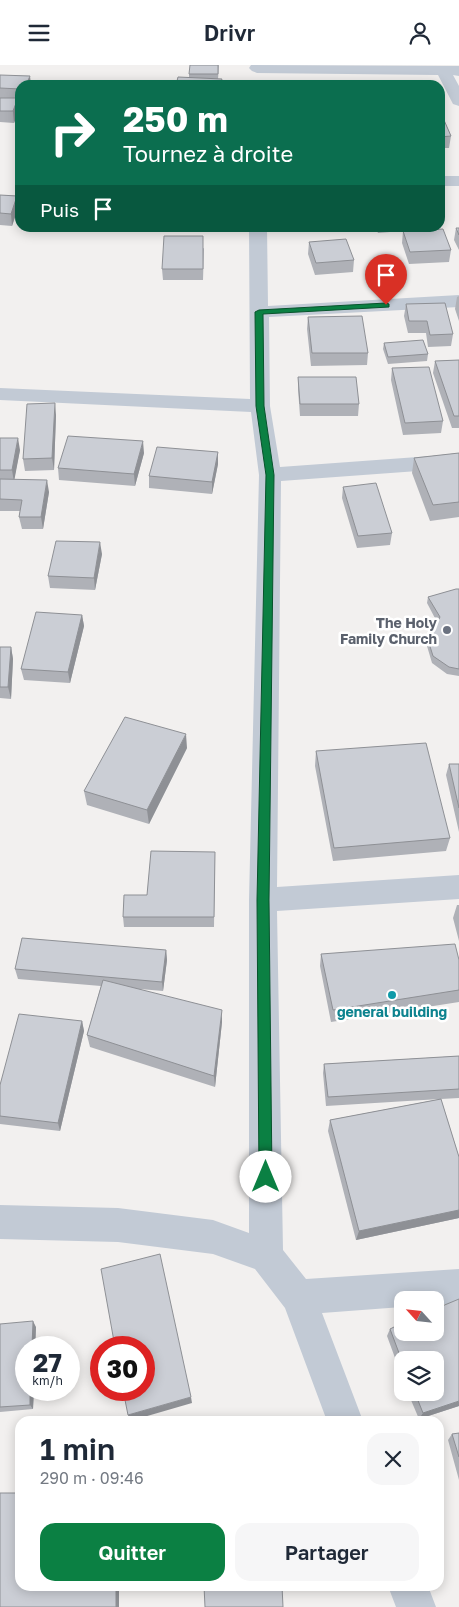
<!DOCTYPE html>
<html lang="fr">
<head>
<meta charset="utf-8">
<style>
  body { margin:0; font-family:"Golos Text",sans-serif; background:#f6f6f7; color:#1f2937; height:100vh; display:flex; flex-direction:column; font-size:19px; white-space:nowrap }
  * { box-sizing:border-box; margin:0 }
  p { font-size:16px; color:#747a83 }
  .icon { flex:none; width:28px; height:28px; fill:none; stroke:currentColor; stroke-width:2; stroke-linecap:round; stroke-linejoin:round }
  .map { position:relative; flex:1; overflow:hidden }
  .sheet { position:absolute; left:15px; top:1351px; width:429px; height:175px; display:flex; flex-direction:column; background:#fff; border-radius:15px; box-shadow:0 2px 12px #0003 }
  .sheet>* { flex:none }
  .banner { position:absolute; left:15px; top:15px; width:430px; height:152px; border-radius:15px; box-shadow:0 2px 12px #0003; background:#0b6e4f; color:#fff; overflow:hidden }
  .needle { width:32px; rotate:297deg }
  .controls { position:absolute; left:394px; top:1226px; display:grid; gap:10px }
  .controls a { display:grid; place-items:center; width:50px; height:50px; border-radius:10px; background:#fff; box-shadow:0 2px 12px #0003; font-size:25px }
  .speed { position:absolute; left:15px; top:1271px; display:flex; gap:10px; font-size:25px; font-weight:700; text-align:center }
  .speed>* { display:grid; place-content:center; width:65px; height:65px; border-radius:50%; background:#fff; box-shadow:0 2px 12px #0003; line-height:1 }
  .speed small { font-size:12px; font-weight:400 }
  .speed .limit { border:8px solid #d22; background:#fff; color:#111 }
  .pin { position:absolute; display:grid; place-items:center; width:42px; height:42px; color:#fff; margin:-51px -21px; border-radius:50% 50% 50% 0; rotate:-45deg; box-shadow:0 0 5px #0007 }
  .pin .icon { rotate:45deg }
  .me { position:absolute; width:55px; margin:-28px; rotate:0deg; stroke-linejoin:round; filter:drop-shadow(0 0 4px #0008) }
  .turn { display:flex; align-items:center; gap:18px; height:105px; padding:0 25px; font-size:22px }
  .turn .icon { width:65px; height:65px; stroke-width:2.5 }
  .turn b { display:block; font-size:35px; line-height:42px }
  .then { display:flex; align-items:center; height:48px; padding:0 25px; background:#0003; gap:10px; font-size:19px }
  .round { display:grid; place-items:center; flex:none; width:52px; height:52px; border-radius:15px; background:#f6f6f7 }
  .overview { display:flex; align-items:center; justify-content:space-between; height:85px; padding:0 25px }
  h1 { font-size:30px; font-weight:600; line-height:38px }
  .action { display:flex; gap:10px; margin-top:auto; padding:10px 25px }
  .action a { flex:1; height:58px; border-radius:15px; background:#0b8043; color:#fff; font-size:20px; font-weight:600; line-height:58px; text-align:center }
  .action a+a { background:#f6f6f7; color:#1f2937 }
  header { display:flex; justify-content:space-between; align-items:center; height:65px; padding:0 25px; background:#fff; font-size:22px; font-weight:600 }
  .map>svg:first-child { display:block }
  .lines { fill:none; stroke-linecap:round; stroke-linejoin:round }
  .minor { fill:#c2cad5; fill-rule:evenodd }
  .wall { fill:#afb1b7 }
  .shaded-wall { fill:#8e9095 }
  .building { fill:#cbced5; stroke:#8e9095 }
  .route { fill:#0b8043; stroke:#07532c }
  .worship-dot { fill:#6b7280; stroke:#fff; stroke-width:2 }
  .culture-dot { fill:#0f9aa8; stroke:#fff; stroke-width:2 }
  .labels { text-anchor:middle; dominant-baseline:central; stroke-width:5; stroke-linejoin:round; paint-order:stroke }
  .worship-label { font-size:14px; font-weight:bold; fill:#5b616d; stroke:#fff; text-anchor:end }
  .culture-label { font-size:14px; font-weight:bold; fill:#0d838f; stroke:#fff }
</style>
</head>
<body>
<header><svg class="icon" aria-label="menu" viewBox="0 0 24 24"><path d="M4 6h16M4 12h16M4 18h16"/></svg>Drivr<svg class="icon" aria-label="person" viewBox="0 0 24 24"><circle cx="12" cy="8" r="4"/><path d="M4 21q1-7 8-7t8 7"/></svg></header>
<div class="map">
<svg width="459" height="1542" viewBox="0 0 459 1542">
  <rect width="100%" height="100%" fill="#f2f0ef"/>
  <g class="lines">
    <path class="minor" d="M251 0 459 1V11L453 10 459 21V41L453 39 438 10 257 8 252 6 249 3Z
      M440 111H459V121H440Z
      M249 162H267L268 241 459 230V242L269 252 270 341 280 402 459 389V403L281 416 277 822 459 810V834L277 846 283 1185 306 1214 459 1204V1238L435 1240V1235H402V1242L322 1248 363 1356H327L285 1243 255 1204 213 1189 118 1177 0 1174V1140L118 1143 213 1155 249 1168V835L259 410 251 347 0 335V323L250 334Z
      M388 1521H428L436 1542H396Z"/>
  </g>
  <path class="wall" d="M219 0 218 14 189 13V9Z
    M0 10 20 20V35H18L19 45 14 58 0 57Z
    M440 46 451 71 449 83H440Z
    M0 130 17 131 18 143 12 161 0 160Z
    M375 162H405L404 166 451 185 449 197 409 199 402 178 403 166 378 168Z
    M456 163H459V185L454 175Z
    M309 177 354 195 353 207 315 210 308 189Z
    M204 183 203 215H163L162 204Z
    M459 231V256L455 244 457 232Z
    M406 239 453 269 451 281 428 282 426 268H408L404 251Z
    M308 252 368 288 367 300 311 301 307 264Z
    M384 278 428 289 427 296 388 299 383 284Z
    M459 295V363H452L433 308 435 296Z
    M392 303 443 356 441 368 403 370 391 315Z
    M298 312 359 339 358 351H300L298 324Z
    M56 350 54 405 25 406 23 394Z
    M0 373 20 385 14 414 49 427 43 464H22L19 452 20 446H0Z
    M218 387V399L212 429 149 423V411Z
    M144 388 135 421 59 415 58 403Z
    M459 388V452L430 456 412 408 414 393Z
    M343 422 392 468 390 480 357 483 342 433Z
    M102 489 95 525 50 523 48 511Z
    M459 524V611L447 609 432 598 427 581 428 575 437 557 427 538 428 532Z
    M82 550 84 561 70 618 24 615 21 604Z
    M0 582H11L13 594 11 634 0 633Z
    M187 683 149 759 87 740 84 726Z
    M316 686 450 773 446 786 333 796 315 701Z
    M449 699H459V767L446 710Z
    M215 787 214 862H124L123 852 147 830Z
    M457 840H459V876L453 853Z
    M166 885 167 895 163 926 140 924 222 957 215 1022 90 982 87 970 101 921 18 914 15 904Z
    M321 889 459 895V937L331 957 320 901Z
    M82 956 84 966 60 1066 0 1059V1020Z
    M459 991V1033L441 1034 459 1092V1153L356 1175 328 1066 330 1055 440 1034 326 1041 323 1008 324 999Z
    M0 1259 36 1262 33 1344 0 1347Z
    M390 1264 459 1341 419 1354 408 1328H435L402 1295V1312L387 1271Z
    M459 1368V1415L448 1375 452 1369Z"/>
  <path class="shaded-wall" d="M30 11 31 20H26Z
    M18 33 19 45 14 58 13 46Z
    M17 131 18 143 12 161 11 149Z
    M55 338 56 350 54 405 52 393Z
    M18 373 20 385 14 417 12 405Z
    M143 376 144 388 135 421 134 409Z
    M218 387V399L212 429V417Z
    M47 415 49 427 43 464 41 452Z
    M100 477 102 489 95 525 94 513Z
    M82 550 84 561 70 618 68 607Z
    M11 582 13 594 11 634 8 622Z
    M186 669 187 683 149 759 147 745Z
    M166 885 167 895 163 926 162 917Z
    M222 945V957L215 1022 214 1011Z
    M82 956 84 966 60 1066 58 1058Z
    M459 1145V1153L356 1175 359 1166Z
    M33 1256 36 1262 35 1282H32Z
    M30 1325H34L33 1344 30 1340Z
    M191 1332 192 1338 130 1356 128 1350Z
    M459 1336V1341L419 1354 423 1348Z
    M116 1521H119V1542H116Z"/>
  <path class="building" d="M190 0H218V9H189Z
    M0 10 30 11 26 20H20V24L0 23Z
    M178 12 222 14 220 20H176Z
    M298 17H329L330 20H298Z
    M0 33H18L13 46H0Z
    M440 46 451 71 440 72Z
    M0 130 17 131 11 149 0 148Z
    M456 163H459V170Z
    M443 164 451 185 410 187 403 166Z
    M164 171H203V204H162Z
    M346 174 354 195 316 198 309 177Z
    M445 238 453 269 430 270 427 256H409L406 239Z
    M362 251 368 288H312L308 252Z
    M423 275 428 289 388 292 384 278Z
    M459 295V351H454L435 296Z
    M429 302 443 356 405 358 392 303Z
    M298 312H356L359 339H300Z
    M55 338 52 393 23 394 27 339Z
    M68 371 143 376 134 409 58 403Z
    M0 373H18L12 405H0Z
    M157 382 218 387 212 417 149 411Z
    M459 388V437L433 440 414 393Z
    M0 414 47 415 41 452H19L22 435 0 434Z
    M376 418 392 468 358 471 343 422Z
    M56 476 100 477 94 513 48 511Z
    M456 524H459V604L449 602 433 591 428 575 440 552 428 532Z
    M36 547 82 550 68 607 21 604Z
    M0 582H11L8 622H0Z
    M125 652 186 669 147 745 84 726Z
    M426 678 450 773 334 783 316 686Z
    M449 699H459V743Z
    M151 786 215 787 214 852H123L124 830H147Z
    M22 873 166 885 162 917 15 904Z
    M455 879 459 895V925L333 945 321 889Z
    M103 915 222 945 214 1011 87 970Z
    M19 949 82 956 58 1058 0 1051V1020Z
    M459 991V1024L328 1032 324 999Z
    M441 1034 459 1092V1145L359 1166 330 1055Z
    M160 1189 191 1332 128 1350 123 1325H144V1282H115L101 1204Z
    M459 1234V1336L423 1348 415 1328H435V1295H402V1296L390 1264 402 1258V1268H435V1244Z
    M33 1256 32 1282H26V1325H30V1340L0 1342V1259Z
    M459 1368V1392L452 1369Z
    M0 1428H20V1521H116V1542H0Z
    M204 1521H282L283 1542H205Z"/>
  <path class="route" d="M386 238 389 239V242L263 249 264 341 274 410 269 835 272 1112 270 1117 266 1119 261 1117 259 1112 257 835 266 410 256 341 255 247 259 245Z"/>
  <circle class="worship-dot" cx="447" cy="565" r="5"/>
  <circle class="culture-dot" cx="392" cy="930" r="5"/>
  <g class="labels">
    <g class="worship-label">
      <text x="437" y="557">The Holy<tspan x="437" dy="16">Family Church</tspan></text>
    </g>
    <g class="culture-label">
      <text x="392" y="946">general building</text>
    </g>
  </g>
</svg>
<div class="controls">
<a><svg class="needle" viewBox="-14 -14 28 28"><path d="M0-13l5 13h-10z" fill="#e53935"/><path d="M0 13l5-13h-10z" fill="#747a83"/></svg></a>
<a><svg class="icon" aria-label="layers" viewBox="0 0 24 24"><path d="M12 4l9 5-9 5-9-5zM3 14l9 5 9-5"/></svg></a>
</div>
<div class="speed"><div>27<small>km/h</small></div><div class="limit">30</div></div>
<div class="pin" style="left:386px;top:240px;background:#d93025"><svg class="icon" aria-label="arrive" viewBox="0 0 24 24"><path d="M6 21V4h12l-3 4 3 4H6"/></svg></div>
<svg class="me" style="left:266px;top:1112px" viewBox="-20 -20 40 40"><circle r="19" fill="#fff"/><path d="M0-13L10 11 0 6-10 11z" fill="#0b8043"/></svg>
<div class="banner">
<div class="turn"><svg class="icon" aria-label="right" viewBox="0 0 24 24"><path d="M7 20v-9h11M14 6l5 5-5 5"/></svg><div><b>250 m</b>Tournez à droite</div></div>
<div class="then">Puis<svg class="icon" aria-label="arrive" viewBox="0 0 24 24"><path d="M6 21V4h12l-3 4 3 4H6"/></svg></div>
</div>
<section class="sheet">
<div class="overview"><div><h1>1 min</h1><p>290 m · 09:46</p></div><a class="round"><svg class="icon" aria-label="close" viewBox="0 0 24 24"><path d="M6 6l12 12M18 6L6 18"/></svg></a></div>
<div class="action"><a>Quitter</a><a>Partager</a></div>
</section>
</div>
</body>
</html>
